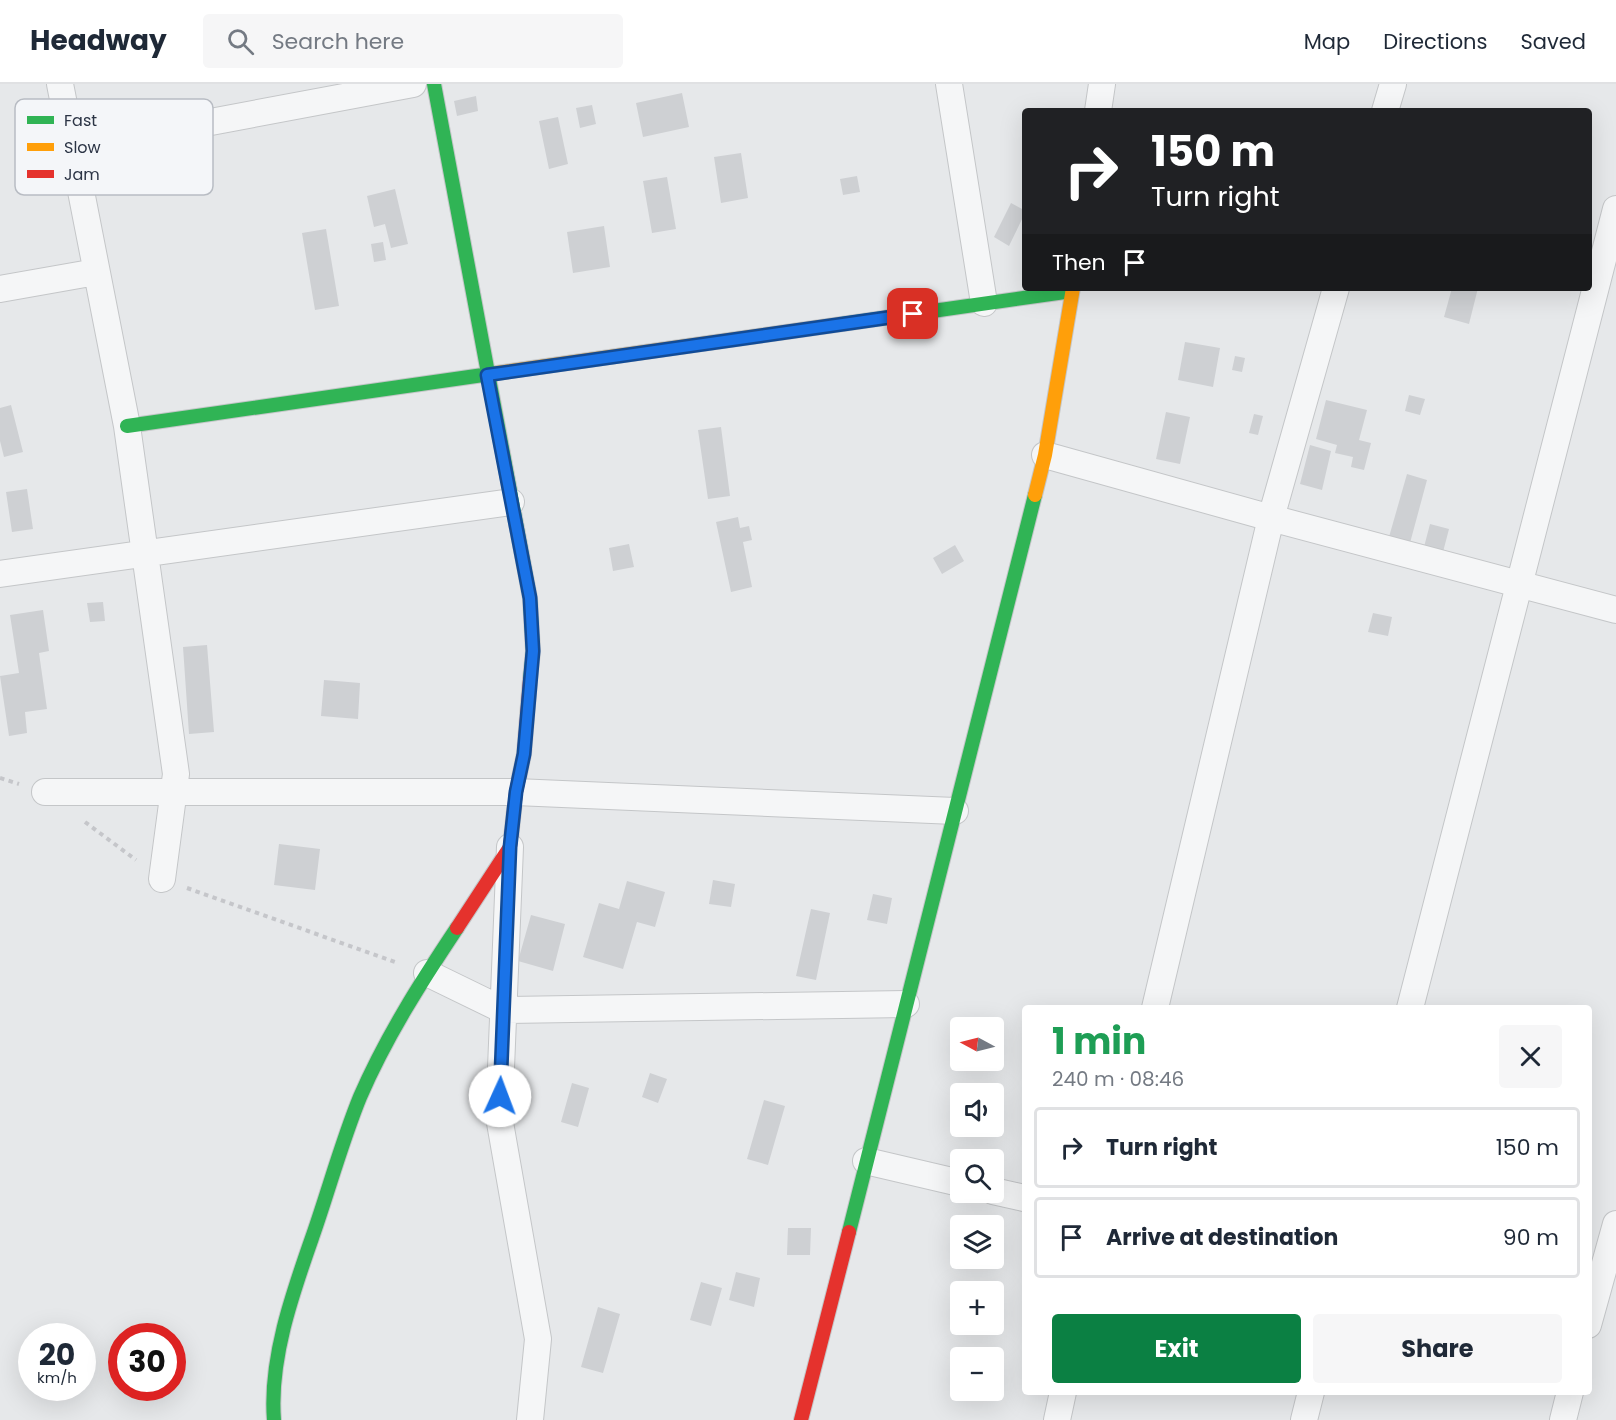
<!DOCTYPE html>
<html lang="en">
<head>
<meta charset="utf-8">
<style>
  body { margin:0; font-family:Poppins,sans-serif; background:#f6f6f7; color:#1f2937; height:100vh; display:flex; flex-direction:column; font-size:22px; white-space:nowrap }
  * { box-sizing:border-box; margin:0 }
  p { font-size:20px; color:#747a83 }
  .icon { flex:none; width:33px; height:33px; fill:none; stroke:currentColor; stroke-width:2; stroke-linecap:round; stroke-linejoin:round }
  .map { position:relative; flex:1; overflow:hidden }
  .side { position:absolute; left:1022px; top:921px; width:570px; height:390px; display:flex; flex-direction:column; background:#fff; border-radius:6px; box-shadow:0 6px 24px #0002 }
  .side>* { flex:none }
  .hud { position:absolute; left:1022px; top:24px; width:570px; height:183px; border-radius:6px; box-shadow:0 6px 24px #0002; background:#202124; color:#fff; overflow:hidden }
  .needle { width:39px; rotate:277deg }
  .controls { position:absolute; left:950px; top:933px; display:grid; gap:12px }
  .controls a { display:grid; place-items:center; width:54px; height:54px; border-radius:6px; background:#fff; box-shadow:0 6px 24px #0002; font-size:30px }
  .speed { position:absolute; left:18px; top:1239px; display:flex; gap:12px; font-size:30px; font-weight:700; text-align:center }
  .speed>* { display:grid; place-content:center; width:78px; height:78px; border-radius:50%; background:#fff; box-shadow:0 6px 24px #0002; line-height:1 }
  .speed small { font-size:15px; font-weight:400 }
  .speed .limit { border:9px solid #d22; background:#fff; color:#111 }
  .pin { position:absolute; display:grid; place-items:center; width:51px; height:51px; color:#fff; margin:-26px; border-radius:12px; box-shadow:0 3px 9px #0006 }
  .me { position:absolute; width:66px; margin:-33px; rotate:2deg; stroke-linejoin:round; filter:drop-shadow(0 0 4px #0008) }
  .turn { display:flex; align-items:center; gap:21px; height:126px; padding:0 30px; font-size:27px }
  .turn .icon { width:78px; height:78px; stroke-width:2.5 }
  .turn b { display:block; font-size:42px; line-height:51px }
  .then { display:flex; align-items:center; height:57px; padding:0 30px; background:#0003; gap:12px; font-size:22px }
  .round { display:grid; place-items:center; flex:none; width:63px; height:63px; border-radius:6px; background:#f6f6f7 }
  .overview { display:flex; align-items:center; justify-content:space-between; height:102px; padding:0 30px }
  h1 { font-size:36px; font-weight:700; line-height:45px; color:#1e9e55 }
  .action { display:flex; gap:12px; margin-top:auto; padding:12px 30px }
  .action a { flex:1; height:69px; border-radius:6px; background:#0b8043; color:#fff; font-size:24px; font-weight:700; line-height:69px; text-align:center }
  .action a+a { background:#f6f6f7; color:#1f2937 }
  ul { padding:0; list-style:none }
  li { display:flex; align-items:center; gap:18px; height:81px; margin:0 12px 9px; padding:0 18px; border:3px solid #e0e1e3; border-radius:6px }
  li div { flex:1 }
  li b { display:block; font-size:22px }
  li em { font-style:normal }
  header { display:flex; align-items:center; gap:36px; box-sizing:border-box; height:84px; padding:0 30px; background:#fff; border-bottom:2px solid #e0e1e3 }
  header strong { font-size:28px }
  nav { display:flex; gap:33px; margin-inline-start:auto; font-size:21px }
  .search { width:420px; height:54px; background:#f6f6f7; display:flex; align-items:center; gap:15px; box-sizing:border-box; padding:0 21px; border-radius:6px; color:#747a83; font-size:22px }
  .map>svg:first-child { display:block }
  .building { fill:#ced0d3 }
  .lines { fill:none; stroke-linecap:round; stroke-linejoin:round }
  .street-casing { stroke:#c4c6c8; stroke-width:28 }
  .fast-casing { stroke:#c4c6c8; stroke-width:16 }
  .slow-casing { stroke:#c4c6c8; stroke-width:16 }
  .jam-casing { stroke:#c4c6c8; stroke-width:16 }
  .path { stroke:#c5c6ca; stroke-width:4; stroke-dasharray:4.5 4.5; stroke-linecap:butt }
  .street { stroke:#f5f6f7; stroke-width:26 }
  .fast { stroke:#30b455; stroke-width:14 }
  .slow { stroke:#ff9f0a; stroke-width:14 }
  .jam { stroke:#e5322d; stroke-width:14 }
  .route-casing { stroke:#114b97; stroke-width:15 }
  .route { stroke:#1a73e8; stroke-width:10 }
  .key { fill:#f4f6f9; stroke:#b8bcc3; stroke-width:1.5 }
  .key-label { font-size:16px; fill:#2b3445 }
</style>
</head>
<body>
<header>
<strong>Headway</strong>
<div class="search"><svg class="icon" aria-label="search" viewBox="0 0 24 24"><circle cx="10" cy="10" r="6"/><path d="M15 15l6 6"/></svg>Search here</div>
<nav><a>Map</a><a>Directions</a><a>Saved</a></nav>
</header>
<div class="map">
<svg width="1616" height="1336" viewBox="0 0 1616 1336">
  <rect width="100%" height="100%" fill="#e6e8ea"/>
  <path class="building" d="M682 9 689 43 643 53 636 19Z
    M476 12 478 27 457 32 454 17Z
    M592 21 596 40 580 44 576 24Z
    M558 33 568 80 549 85 539 37Z
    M741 69 748 114 721 119 714 73Z
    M857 92 860 108 843 111 840 95Z
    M667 93 676 145 652 149 643 97Z
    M395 105 408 160 391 164 385 140 374 143 367 112Z
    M1011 119 1024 126V131L1009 162 994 153Z
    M604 142 610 183 573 189 567 148Z
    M326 145 339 222 315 226 302 149Z
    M383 158 386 176 374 178 371 160Z
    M1452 204H1478L1469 240 1444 233Z
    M1185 258 1220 264 1213 303 1178 296Z
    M1235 272 1245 274 1242 288 1232 286Z
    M1409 311 1425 315 1420 331 1405 327Z
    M1326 316 1367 326 1359 356 1371 359 1364 386 1351 383 1353 373 1335 369 1337 361 1316 355Z
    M11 321 23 368 4 373 0 357V324Z
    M1166 328 1190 333 1180 380 1156 375Z
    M1254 330 1263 332 1258 351 1249 349Z
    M721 343 730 412 708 415 698 346Z
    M1310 361 1331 367 1322 406 1300 400Z
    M1407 390 1427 396 1410 459 1389 453Z
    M27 405 33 445 12 448 6 408Z
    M738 433 740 444 749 442 752 456 743 458 752 503 731 508 716 438Z
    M1430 440 1449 445 1443 468 1424 463Z
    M629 460 634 483 613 487 609 464Z
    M955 461 964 477 942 490 933 474Z
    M103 518 105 537 90 538 87 519Z
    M43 526 49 567 39 569 47 625 25 628 27 649 9 652 0 592 19 589 10 531Z
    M1373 529 1392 533 1388 552 1368 548Z
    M207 561 214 648 189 650 183 563Z
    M324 596 360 599 358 635 321 632Z
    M279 760 320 765 315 806 274 801Z
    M713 796 735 800 731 823 709 820Z
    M627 797 665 808 655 843 637 838 623 885 583 873 599 819 619 825Z
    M873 810 892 814 887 840 867 836Z
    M811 825 830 829 816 896 796 892Z
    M531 831 565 840 553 887 518 877Z
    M650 989 667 995 658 1019 642 1013Z
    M572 999 589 1004 578 1043 561 1038Z
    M764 1016 785 1022 768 1081 747 1075Z
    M788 1144H811L810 1171H787Z
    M736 1188 760 1194 754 1223 729 1216Z
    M701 1198 722 1204 711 1242 690 1236Z
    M598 1223 620 1230 603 1289 581 1283Z"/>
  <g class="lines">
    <g class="street-casing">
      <path id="street" d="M60 0 127 342 176 690 162 795
        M949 0 984 219
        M1098 27 1102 0
        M1385 27 1393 0
        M72 64 413 0
        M0 205 96 188
        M1045 371 1271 434 1616 526
        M0 490 511 418
        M45 708H516L955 727
        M510 763 499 1033 538 1255 530 1336
        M427 889 503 926 906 920
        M1155 924 1271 434 1336 204
        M1410 924 1616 125
        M866 1077 960 1099
        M993 1107 1024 1114
        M1588 1241 1616 1140
        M1057 1336 1063 1308
        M1304 1336 1311 1308
        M1563 1336 1570 1308"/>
    </g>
    <g class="fast-casing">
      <path id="fast" d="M434 0 530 514 533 567 530 596
        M842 240 1072 207
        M127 342 497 289
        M849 1148 1035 411
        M274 1336C269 1275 293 1208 313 1151 329 1105 342 1057 360 1013 386 953 421 898 457 844"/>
    </g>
    <g class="slow-casing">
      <path id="slow" d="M497 289 842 240
        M1035 411 1045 371 1073 204"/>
    </g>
    <g class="jam-casing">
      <path id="jam" d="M457 844 510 763 516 708 524 670 530 596
        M801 1336 849 1148"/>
    </g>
    <path class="path" d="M0 694 19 700
      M85 738 136 776
      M187 804 395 878"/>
    <use href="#street" class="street"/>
    <use href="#fast" class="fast"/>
    <use href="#slow" class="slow"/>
    <use href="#jam" class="jam"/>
  </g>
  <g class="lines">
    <g class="route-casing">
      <path id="route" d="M500 1012 510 763 516 708 524 670 533 567 530 514 487 291 913 230"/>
    </g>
    <use href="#route" class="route"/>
  </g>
  <rect x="15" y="15" width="198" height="96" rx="9" class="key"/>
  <rect x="27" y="32" width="27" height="8" fill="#30b455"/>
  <rect x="27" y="59" width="27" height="8" fill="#ff9f0a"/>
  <rect x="27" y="86" width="27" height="8" fill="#e5322d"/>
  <g class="key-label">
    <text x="64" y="42">Fast</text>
    <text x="64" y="69">Slow</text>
    <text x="64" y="96">Jam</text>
  </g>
</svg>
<div class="controls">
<a><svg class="needle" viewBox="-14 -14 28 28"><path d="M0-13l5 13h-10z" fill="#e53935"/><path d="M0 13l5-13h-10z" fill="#747a83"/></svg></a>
<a><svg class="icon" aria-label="sound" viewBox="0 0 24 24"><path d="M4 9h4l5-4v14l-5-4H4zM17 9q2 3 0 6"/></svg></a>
<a><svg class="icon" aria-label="search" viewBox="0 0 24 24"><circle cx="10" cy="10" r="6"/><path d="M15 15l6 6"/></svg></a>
<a><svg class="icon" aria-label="layers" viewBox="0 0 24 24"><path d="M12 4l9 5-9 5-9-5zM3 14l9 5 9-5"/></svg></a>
<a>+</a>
<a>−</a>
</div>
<div class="speed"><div>20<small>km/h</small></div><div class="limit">30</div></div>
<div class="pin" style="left:913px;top:230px;background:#d93025"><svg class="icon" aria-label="arrive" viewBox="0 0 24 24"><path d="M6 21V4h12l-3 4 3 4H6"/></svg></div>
<svg class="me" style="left:500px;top:1012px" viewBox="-20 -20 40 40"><circle r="19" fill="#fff"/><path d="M0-13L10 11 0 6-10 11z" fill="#1a73e8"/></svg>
<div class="hud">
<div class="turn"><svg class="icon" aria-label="right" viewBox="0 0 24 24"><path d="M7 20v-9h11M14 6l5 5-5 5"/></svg><div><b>150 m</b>Turn right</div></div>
<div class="then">Then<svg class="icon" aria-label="arrive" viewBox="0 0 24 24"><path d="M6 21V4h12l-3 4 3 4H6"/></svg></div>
</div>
<section class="side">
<div class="overview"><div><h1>1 min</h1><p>240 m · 08:46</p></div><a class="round"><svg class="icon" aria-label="close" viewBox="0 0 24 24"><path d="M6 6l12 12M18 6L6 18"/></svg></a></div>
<ul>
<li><svg class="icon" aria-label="right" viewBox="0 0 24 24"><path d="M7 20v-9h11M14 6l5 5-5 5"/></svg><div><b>Turn right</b></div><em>150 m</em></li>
<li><svg class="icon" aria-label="arrive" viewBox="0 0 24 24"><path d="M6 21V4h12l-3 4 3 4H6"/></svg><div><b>Arrive at destination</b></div><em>90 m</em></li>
</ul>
<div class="action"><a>Exit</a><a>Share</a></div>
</section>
</div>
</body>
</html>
